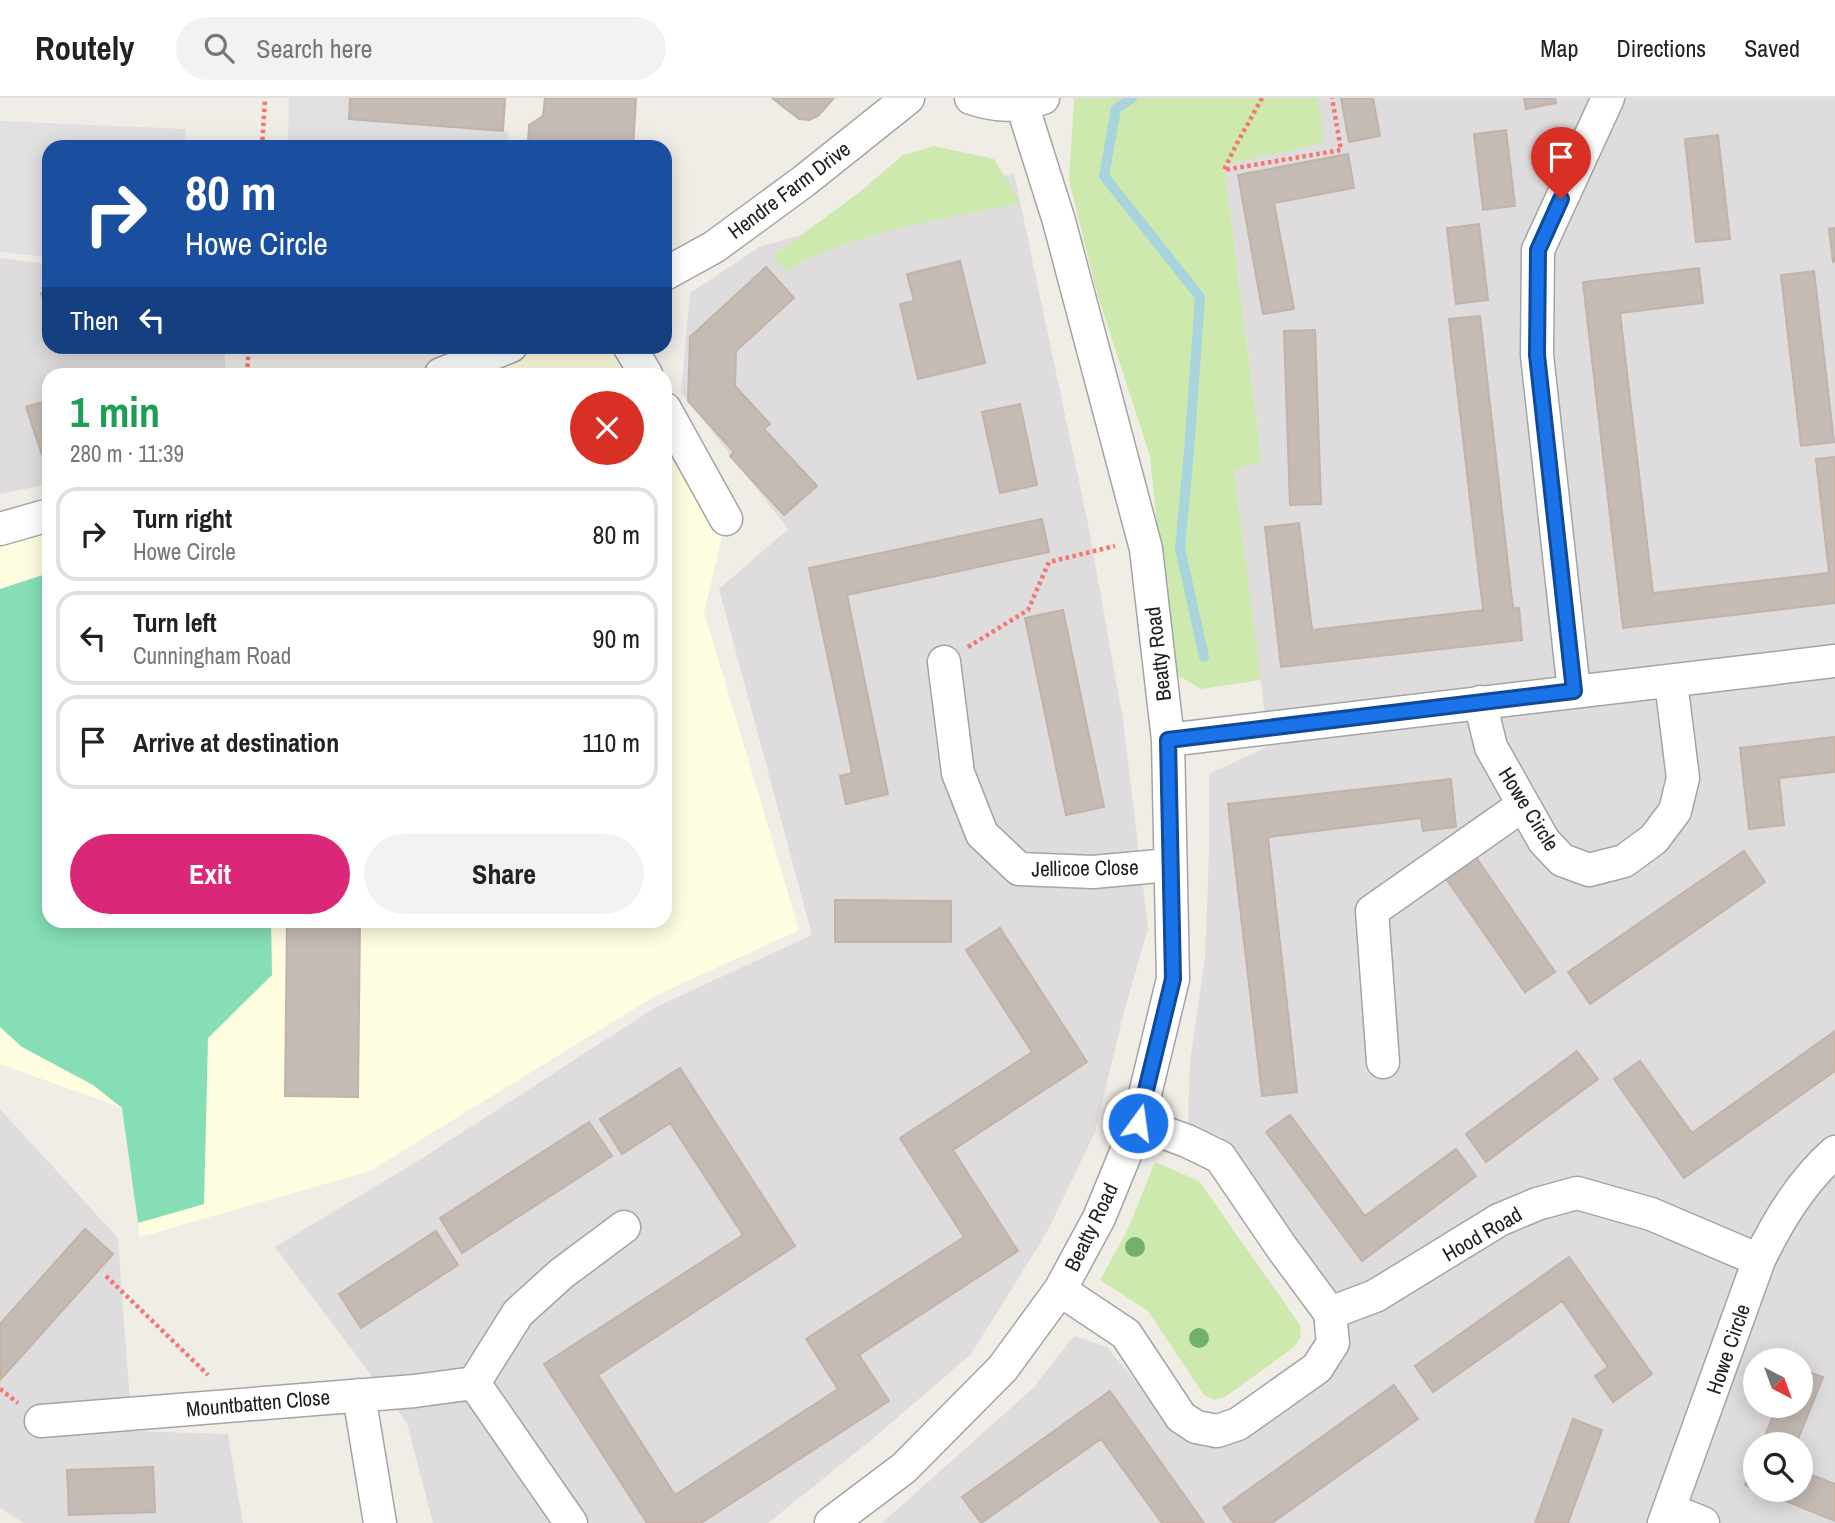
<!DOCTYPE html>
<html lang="en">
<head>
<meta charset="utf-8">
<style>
  body { margin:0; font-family:"Archivo Narrow",sans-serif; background:#f2f2f2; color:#222; height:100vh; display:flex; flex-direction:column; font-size:26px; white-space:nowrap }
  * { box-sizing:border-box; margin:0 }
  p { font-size:23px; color:#767676 }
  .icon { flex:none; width:38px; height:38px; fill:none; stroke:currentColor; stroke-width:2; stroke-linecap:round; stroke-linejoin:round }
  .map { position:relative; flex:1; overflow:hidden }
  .panel { position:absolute; left:42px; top:270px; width:630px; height:560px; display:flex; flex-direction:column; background:#fff; border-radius:21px; box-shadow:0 4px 18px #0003 }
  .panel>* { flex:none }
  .banner { position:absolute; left:42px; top:42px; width:630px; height:214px; border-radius:21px; box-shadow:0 4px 18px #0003; background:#1a4fa0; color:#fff; overflow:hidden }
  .needle { width:46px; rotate:139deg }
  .buttons { position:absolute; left:1743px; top:1250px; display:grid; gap:14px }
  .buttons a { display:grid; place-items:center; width:70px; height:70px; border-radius:50%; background:#fff; box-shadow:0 4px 18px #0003; font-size:35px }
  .pin { position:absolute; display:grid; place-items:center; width:60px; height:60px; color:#fff; margin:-72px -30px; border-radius:50% 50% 50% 0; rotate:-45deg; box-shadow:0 0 7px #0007 }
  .pin .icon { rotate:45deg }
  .me { position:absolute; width:77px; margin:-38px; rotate:14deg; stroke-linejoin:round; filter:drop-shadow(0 0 5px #0008) }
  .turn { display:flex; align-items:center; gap:24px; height:147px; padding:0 28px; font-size:32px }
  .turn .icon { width:91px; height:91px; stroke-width:2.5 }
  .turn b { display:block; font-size:49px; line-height:60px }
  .then { display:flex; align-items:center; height:66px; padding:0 28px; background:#0003; gap:14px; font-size:26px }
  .round { display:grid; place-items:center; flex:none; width:74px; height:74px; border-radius:37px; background:#f2f2f2 }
  .summary { display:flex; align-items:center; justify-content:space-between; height:119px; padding:0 28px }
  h1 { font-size:42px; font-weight:700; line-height:52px; color:#1e9e55 }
  .cta { display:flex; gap:14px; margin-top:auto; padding:14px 28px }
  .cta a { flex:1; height:80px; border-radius:42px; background:#db2777; color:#fff; font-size:28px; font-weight:700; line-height:80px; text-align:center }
  .cta a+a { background:#f2f2f2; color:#222 }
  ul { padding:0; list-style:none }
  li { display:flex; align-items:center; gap:21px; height:94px; margin:0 14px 10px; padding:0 14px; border:4px solid #e0e0e0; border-radius:21px }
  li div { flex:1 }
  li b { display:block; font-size:26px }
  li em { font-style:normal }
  header { display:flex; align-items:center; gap:42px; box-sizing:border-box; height:98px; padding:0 35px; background:#fff; border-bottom:2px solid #e0e0e0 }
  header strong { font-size:33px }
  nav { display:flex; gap:38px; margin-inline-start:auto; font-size:24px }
  .search { width:490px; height:63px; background:#f2f2f2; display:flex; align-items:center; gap:18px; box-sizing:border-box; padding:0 24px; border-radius:38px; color:#767676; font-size:26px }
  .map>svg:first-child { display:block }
  .residential { fill:#dedcdd; fill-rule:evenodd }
  .education { fill:#fffde0 }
  .grass { fill:#cee9ad }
  .pitch { fill:#85deb6 }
  .parking { fill:#e0e0e0 }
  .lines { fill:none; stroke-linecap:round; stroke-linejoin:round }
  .stream { stroke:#a7d4dd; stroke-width:10 }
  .building { fill:#c5bbb5; stroke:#c2b2a8; stroke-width:2 }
  .minor-casing { stroke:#a4a4a4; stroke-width:35 }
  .path { stroke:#f8746f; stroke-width:4.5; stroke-dasharray:3.5 3.5; stroke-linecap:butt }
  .minor { stroke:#fff; stroke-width:32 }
  .tree { fill:#73b070 }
  .route-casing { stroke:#114b97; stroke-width:18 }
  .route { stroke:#1a73e8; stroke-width:12 }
  .labels { text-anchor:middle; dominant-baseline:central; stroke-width:7; stroke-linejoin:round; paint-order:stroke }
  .street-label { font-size:21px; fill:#202020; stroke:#fff }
</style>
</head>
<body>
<header>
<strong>Routely</strong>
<div class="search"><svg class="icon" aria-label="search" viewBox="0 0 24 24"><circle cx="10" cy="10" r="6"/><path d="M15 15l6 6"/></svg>Search here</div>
<nav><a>Map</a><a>Directions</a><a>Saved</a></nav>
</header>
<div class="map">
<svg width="1835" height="1425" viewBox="0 0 1835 1425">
  <rect width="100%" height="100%" fill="#f0ece6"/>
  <path class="residential" d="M1318 0H1835V1425H882L1033 1290 1074 1238 1107 1249 1175 1330 1199 1347 1234 1346 1331 1278 1349 1237 1326 1186 1240 1058 1220 1038 1188 1027 1190 965 1205 859 1209 757V676L1269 648 1234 371 1262 363 1224 67 1323 45ZM1755 1262H1801V1307H1755ZM1755 1346H1801V1391H1755Z
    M1014 75 1088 426 1123 622 1148 831 1125 910 1095 1034 1047 1134 971 1256 876 1338 768 1425H433L407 1325 275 1149 426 1058 656 909 812 837 719 491 788 431 681 294 690 195 759 149Z
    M0 160 49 166V248L225 249V276H49V386L0 396Z
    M0 1011 118 1140 132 1333 228 1336 243 1425H24L0 1410Z"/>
  <path class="education" d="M511 248 629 249 646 276H441Z
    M665 311 726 421 704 514 799 832 655 898 370 1073 140 1139 122 1010 0 966V439L49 417V822H665Z"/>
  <path class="grass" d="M1074 0H1318L1324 45 1224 67 1262 364 1234 372 1261 582 1201 591 1172 574 1150 358 1097 195 1069 82Z
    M934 48 994 61 1020 105C947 121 850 133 787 173L773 158 861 93 903 57Z
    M1155 1064 1199 1083 1300 1227 1301 1238 1294 1249 1225 1299 1215 1302 1204 1297 1148 1213 1100 1182 1127 1133Z"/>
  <path class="pitch" d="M49 475V822L271 823 272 877 208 940 204 1106 138 1125 122 1010 93 987 22 949 0 929V491Z"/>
  <path class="parking" d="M289 0H350L349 21 508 33V49H288Z
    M0 23 186 31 184 49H49V159L0 154Z"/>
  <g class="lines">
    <path class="stream" d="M1132 0 1116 11 1104 78 1200 199 1189 353 1180 450 1204 559"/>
  </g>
  <path class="building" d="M350 0H505L503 33 349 21Z
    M545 0H636L633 49H530L528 46 529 27 543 18Z
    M772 0H834L818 18 809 22 799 21Z
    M1341 0H1373L1380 38 1349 44Z
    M1524 0H1555L1556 5 1526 11Z
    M1506 32 1515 108 1483 112 1474 36Z
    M1718 37 1730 141 1696 144 1685 41Z
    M1348 56 1354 90 1274 105 1294 211 1263 216 1238 77Z
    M1479 126 1488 202 1456 206 1447 130Z
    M1835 130V163L1833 164 1829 131Z
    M960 163 985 265 918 281 900 206 914 203 907 176Z
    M766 169 794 200 736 253 735 288 770 326 764 331 817 388 784 417 730 358 734 354 688 303 690 239Z
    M1699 170 1703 205 1620 215 1653 495 1829 475 1816 361 1835 359V505L1623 530 1583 184Z
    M1814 173 1834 344 1801 348 1781 177Z
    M49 192V219L41 195Z
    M1480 218 1513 510H1519L1522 542 1281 569 1265 429 1299 425 1312 532 1483 512 1449 221Z
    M1315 232 1321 406 1290 407 1284 233Z
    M49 302V355L42 357 26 309Z
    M1020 306 1037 387 1000 395 982 314Z
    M1042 421 1049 454 847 497 888 696 846 706 840 678 852 675 809 470Z
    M1063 512 1104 709 1066 717 1025 520Z
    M1835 639V674L1779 680 1784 727 1749 731 1740 650Z
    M1451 681 1456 729 1423 733 1421 720 1268 739 1297 994 1262 998 1228 706Z
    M1744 753 1765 784 1590 906 1568 874Z
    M1475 758 1555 874 1525 894 1445 779Z
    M835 802 951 803V844H835Z
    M287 822H360L358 999 285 998Z
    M1000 830 1087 964 953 1052 1018 1153 859 1257 889 1303 701 1425H647L544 1266 743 1137 670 1025 622 1056 600 1021 680 970 795 1148 598 1277 675 1397 838 1291 806 1241 964 1139 900 1040 1032 954 966 852Z
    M1835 933V973L1684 1080 1614 981 1640 963 1692 1035Z
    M1577 953 1598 981 1486 1064 1466 1036Z
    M1290 1017 1365 1118 1456 1051 1476 1078 1362 1163 1266 1034Z
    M589 1024 612 1058 462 1155 440 1120Z
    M85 1131 113 1156 1 1281 0 1226Z
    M436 1133 458 1167 361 1230 339 1196Z
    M1569 1159 1652 1276 1613 1304 1595 1278 1608 1269 1562 1203 1433 1294 1415 1268Z
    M1801 1271 1823 1279 1796 1346H1762L1777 1307H1801Z
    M1394 1287 1418 1321 1272 1425H1234L1223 1410Z
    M1110 1293 1204 1425H1162L1101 1341 981 1425 962 1399Z
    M1573 1321 1602 1332 1568 1425H1535Z
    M1755 1361V1391L1745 1387Z
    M153 1369 155 1414 69 1417 67 1372Z
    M1801 1373 1835 1386V1423L1756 1391H1801Z"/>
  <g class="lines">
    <g class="minor-casing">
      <path id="minor" d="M971 0C998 9 1016 9 1043 0
        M665 176 714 149 804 83 908 0
        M629 248 646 276
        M441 276 511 248
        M665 311 726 421
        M0 431 49 417
        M944 564 958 675 982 736 1019 771 1093 774 1169 767
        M1574 593 1537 257 1538 152 1608 0
        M1480 604 1491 649 1544 743 1562 762 1589 772 1624 763 1654 741 1675 713 1683 680 1671 584
        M1168 642 1835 563
        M1383 964 1372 813 1523 707
        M1060 1192 1126 1236 1181 1319 1196 1329 1217 1333 1238 1326 1317 1270 1333 1245 1330 1215 1282 1150 1220 1059 1187 1043 1138 1025
        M1330 1215 1375 1198 1499 1122 1537 1106 1577 1095 1651 1116 1759 1162
        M359 1297 380 1425
        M41 1323 415 1293 474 1285
        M1670 1412 1703 1425
        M571 1425 474 1285 518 1215 561 1176 624 1129
        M831 1425 904 1370 1003 1270 1060 1192 1099 1120 1138 1025 1173 881 1168 642 1146 451 1059 123 1027 22 1025 6
        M1664 1425 1759 1162C1778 1122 1802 1083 1835 1054"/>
    </g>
    <path class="path" d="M1262 0 1235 49 1224 72 1341 52 1332 0
      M262 49 265 0
      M247 276 249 248
      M968 549 1028 512 1049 464 1115 448
      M106 1178 208 1277
      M0 1291 18 1305"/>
    <use href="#minor" class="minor"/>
  </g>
  <g class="tree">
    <circle cx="1135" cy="1149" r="10"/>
    <circle cx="1199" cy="1240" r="10"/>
  </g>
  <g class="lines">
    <g class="route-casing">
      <path id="route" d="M1138 1025 1173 881 1168 642 1574 593 1537 257 1538 152 1561 101"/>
    </g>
    <use href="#route" class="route"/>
  </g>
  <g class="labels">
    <g class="street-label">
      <text transform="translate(789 92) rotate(-37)">Hendre Farm Drive</text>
      <text transform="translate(1158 556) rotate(-97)">Beatty Road</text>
      <text transform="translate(1529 711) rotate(58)">Howe Circle</text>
      <text transform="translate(1085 770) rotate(-1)">Jellicoe Close</text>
      <text transform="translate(1091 1129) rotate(-64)">Beatty Road</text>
      <text transform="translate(1482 1136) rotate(-30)">Hood Road</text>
      <text transform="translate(1728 1251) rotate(-71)">Howe Circle</text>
      <text transform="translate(258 1305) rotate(-5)">Mountbatten Close</text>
    </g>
  </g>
</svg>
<div class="buttons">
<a><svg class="needle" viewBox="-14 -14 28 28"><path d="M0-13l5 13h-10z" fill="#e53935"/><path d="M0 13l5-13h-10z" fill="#767676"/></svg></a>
<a><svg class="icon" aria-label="search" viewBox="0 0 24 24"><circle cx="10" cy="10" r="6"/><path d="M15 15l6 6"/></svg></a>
</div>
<div class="pin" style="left:1561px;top:101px;background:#d93025"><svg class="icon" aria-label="arrive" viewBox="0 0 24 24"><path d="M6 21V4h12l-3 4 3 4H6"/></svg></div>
<svg class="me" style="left:1138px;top:1025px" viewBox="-20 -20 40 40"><circle r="17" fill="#1a73e8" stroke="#fff" stroke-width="3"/><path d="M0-11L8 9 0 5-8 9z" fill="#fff"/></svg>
<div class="banner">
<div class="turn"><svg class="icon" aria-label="right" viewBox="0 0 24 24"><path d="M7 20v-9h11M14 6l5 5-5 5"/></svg><div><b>80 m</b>Howe Circle</div></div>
<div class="then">Then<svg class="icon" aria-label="left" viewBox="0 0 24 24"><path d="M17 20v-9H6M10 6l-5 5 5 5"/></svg></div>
</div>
<section class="panel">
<div class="summary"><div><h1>1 min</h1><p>280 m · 11:39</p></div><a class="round" style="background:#d93025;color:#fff"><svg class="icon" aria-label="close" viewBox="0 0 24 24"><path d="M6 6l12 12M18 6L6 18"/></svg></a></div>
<ul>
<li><svg class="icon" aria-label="right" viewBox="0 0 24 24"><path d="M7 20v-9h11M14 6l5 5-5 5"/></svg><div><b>Turn right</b><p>Howe Circle</p></div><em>80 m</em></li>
<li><svg class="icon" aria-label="left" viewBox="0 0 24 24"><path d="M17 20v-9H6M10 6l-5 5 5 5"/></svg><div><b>Turn left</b><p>Cunningham Road</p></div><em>90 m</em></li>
<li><svg class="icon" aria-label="arrive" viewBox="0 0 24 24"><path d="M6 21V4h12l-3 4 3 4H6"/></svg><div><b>Arrive at destination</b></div><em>110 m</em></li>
</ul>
<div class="cta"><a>Exit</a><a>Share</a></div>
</section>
</div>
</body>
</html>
